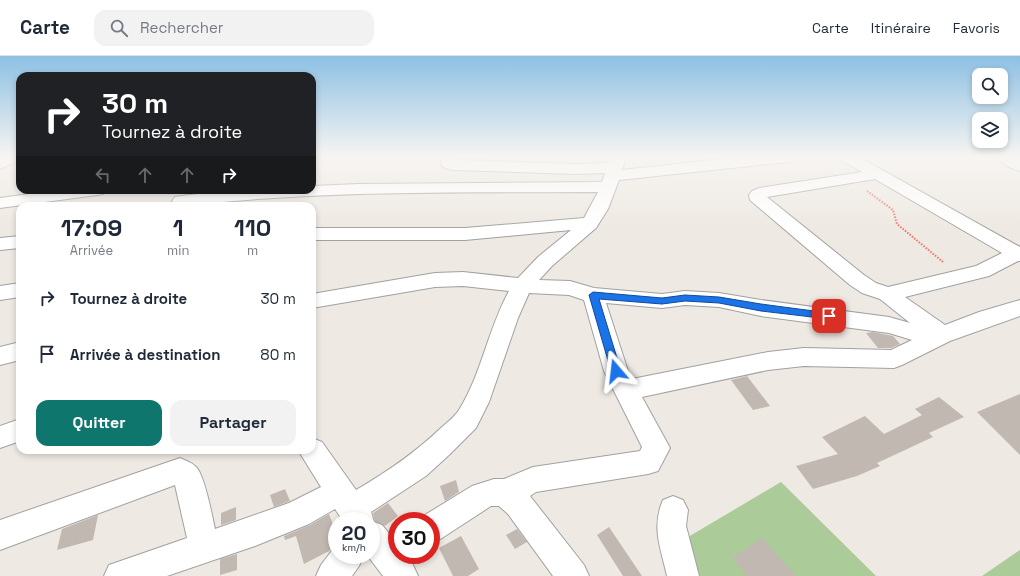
<!DOCTYPE html>
<html lang="fr">
<head>
<meta charset="utf-8">
<style>
  body { margin:0; font-family:"Space Grotesk",sans-serif; background:#f2f2f3; color:#1f2937; height:100vh; display:flex; flex-direction:column; font-size:15px; white-space:nowrap }
  * { box-sizing:border-box; margin:0 }
  p { font-size:13px; color:#747a83 }
  .icon { flex:none; width:22px; height:22px; fill:none; stroke:currentColor; stroke-width:2; stroke-linecap:round; stroke-linejoin:round }
  .map { position:relative; flex:1; overflow:hidden }
  .details { position:absolute; left:16px; top:146px; width:300px; height:252px; display:flex; flex-direction:column; background:#fff; border-radius:12px; box-shadow:0 2px 6px #0003 }
  .details>* { flex:none }
  .banner { position:absolute; left:16px; top:16px; width:300px; height:122px; border-radius:12px; box-shadow:0 2px 6px #0003; background:#202124; color:#fff; overflow:hidden }
  .buttons { position:absolute; left:972px; top:12px; display:grid; gap:8px }
  .buttons a { display:grid; place-items:center; width:36px; height:36px; border-radius:8px; background:#fff; box-shadow:0 2px 6px #0003; font-size:20px }
  .speed { position:absolute; left:328px; top:456px; display:flex; gap:8px; font-size:20px; font-weight:700; text-align:center }
  .speed>* { display:grid; place-content:center; width:52px; height:52px; border-radius:50%; background:#fff; box-shadow:0 2px 6px #0003; line-height:1 }
  .speed small { font-size:10px; font-weight:400 }
  .speed .limit { border:6px solid #d22; background:#fff; color:#111 }
  .pin { position:absolute; display:grid; place-items:center; width:34px; height:34px; color:#fff; margin:-17px; border-radius:8px; box-shadow:0 2px 6px #0006 }
  .me { position:absolute; width:44px; margin:-22px; rotate:343deg; stroke-linejoin:round; filter:drop-shadow(0 0 3px #0008) }
  .turn { display:flex; align-items:center; gap:14px; height:84px; padding:0 20px; font-size:18px }
  .turn .icon { width:52px; height:52px; stroke-width:2.5 }
  .turn b { display:block; font-size:28px; line-height:34px }
  .lanes { display:flex; align-items:center; height:38px; padding:0 20px; background:#0003; justify-content:center; gap:20px; direction:ltr }
  .lanes .off { opacity:.35 }
  .eta { display:flex; justify-content:space-evenly; align-items:center; height:68px; text-align:center }
  .eta b { font-size:24px; font-weight:700; line-height:28px }
  .button { display:flex; gap:8px; margin-top:auto; padding:8px 20px }
  .button a { flex:1; height:46px; border-radius:12px; background:#0f766e; color:#fff; font-size:16px; font-weight:700; line-height:46px; text-align:center }
  .button a+a { background:#f2f2f3; color:#1f2937 }
  ul { padding:0; list-style:none }
  li { display:flex; align-items:center; gap:12px; height:56px; padding:0 20px }
  li div { flex:1 }
  li b { display:block; font-size:15px }
  li em { font-style:normal }
  header { display:flex; align-items:center; gap:24px; box-sizing:border-box; height:56px; padding:0 20px; background:#fff; border-bottom:1px solid #e0e1e3 }
  header strong { font-size:19px }
  nav { display:flex; gap:22px; margin-inline-start:auto; font-size:14px }
  .search { width:280px; height:36px; background:#f2f2f3; display:flex; align-items:center; gap:10px; box-sizing:border-box; padding:0 14px; border-radius:12px; color:#747a83; font-size:15px }
  .map>svg:first-child { display:block }
  .forest { fill:#abcc98 }
  .building { fill:#c2b8b2 }
  .lines { fill:none; stroke-linecap:round; stroke-linejoin:round }
  .street-casing { stroke:#a1a1a1; stroke-width:2 }
  .path { stroke:#f66e6b; stroke-width:2; stroke-dasharray:1.5 1.5; stroke-linecap:butt }
  .street { fill:#fff; fill-rule:evenodd }
  .route { fill:#1a73e8; stroke:#114b97 }
</style>
</head>
<body>
<header>
<strong>Carte</strong>
<div class="search"><svg class="icon" aria-label="search" viewBox="0 0 24 24"><circle cx="10" cy="10" r="6"/><path d="M15 15l6 6"/></svg>Rechercher</div>
<nav><a>Carte</a><a>Itinéraire</a><a>Favoris</a></nav>
</header>
<div class="map">
<svg width="1020" height="520" viewBox="0 0 1020 520">
  <rect width="100%" height="100%" fill="#eee9e2"/>
  <path class="forest" d="M781 426 876 520H681L661 497Z
    M1020 494V520H982Z"/>
  <path class="building" d="M873 276 893 280 900 288 891 292H878L866 277Z
    M747 320 770 350 753 354 731 324Z
    M1020 338V399L977 356Z
    M939 341 964 361 929 377 933 381 877 407 880 410 857 420 813 433 796 410 838 398 822 381 865 360 884 378 922 359 915 353Z
    M456 424 459 436 445 445 440 430Z
    M285 433 290 445 274 451 270 439Z
    M388 447 398 460 385 470 375 465 373 457Z
    M236 451V464L221 469V457Z
    M329 458 337 479V487L329 495 304 508 296 480 285 484 284 480 310 469Z
    M98 459 93 484 57 494 62 473Z
    M609 471 642 520H623L597 479Z
    M517 473 527 486 515 493 506 479Z
    M461 480 479 513 468 520H453L439 492Z
    M762 482 796 520H747L732 502Z
    M237 498V514L220 519V503Z"/>
  <g class="lines">
    <g class="street-casing">
      <path id="street" d="M20 101V104L0 113V102Z
        M442 101H458L457 104 576 108 608 107 610 101H626L622 114 740 101H796L794 104 788 106 619 124 608 153 596 172 552 210 539 224 570 225 594 232 662 238 685 235 719 237 761 244 889 261 910 267 880 243 862 237 850 229 750 144 749 139 752 135 759 132 862 116 841 104 839 101H859L1020 191V205H1018L989 220 905 241 945 269 979 256 1020 244V260L950 285 902 309 894 312 804 310 768 314 642 341 670 392 658 415 648 418 536 436 530 440 584 509 589 520H553L508 458 499 450H491L442 482 431 487V465H419L420 462 472 430 494 423H504L533 411 640 395 642 391 604 315 584 244 569 239 529 237 518 262 489 346 476 372 449 399 426 420 371 456 374 466 382 469 397 487V499H406L413 509 418 520H383L367 499H371V465H343L335 453 309 468 255 490 167 520H104L109 509 187 482 175 429 0 494V464L180 402C186 405 192 406 197 412 205 422 212 459 215 473L289 447 321 431 298 394H312V382L322 386 356 434C387 416 416 396 442 371 448 366 455 360 459 354 482 317 488 273 509 235L463 230 435 231 312 252V238L435 217 463 216 518 222 538 201 571 174 465 184H312V172H465L584 162 598 136C460 137 321 134 183 150L175 149 172 145 175 141 181 140 232 134H312V130L358 128 602 126 605 117 576 118 452 114 443 111 441 108ZM875 123 1002 197 976 210 888 231 876 227 864 219 767 141ZM606 247 662 252 685 249 719 251 761 260 889 277 912 284 891 294 804 292 768 296 632 323 628 315Z
        M997 101H1017L1020 103V115C1012 113 1002 108 997 101Z
        M58 134H106L103 138 97 139 0 152V142Z
        M20 180V192L0 194V182Z
        M20 227V241L0 244V230Z
        M20 286V304L0 309V291Z
        M20 363V385L0 392V370Z
        M673 440 683 444 688 454 686 470 699 520H667C661 493 651 471 663 444Z
        M337 488V499H364L359 510 352 520H316L321 509Z"/>
    </g>
    <path class="path" d="M867 135 893 154 897 168 943 206"/>
    <use href="#street" class="street"/>
  </g>
  <linearGradient id="sky" x2="0" y2="1"><stop stop-color="#8dc0e3"/><stop offset="0.58" stop-color="#f7f5f2"/><stop offset="1" stop-color="#f7f5f2" stop-opacity="0"/></linearGradient>
  <rect width="1020" height="174" fill="url(#sky)"/>
  <path class="route" d="M593 236 662 242 685 239 719 241 761 248 829 257 834 260 829 263 761 255 719 247 685 245 662 248 599 243 621 315 619 318H612L611 315 589 239Z"/>
</svg>
<div class="buttons">
<a><svg class="icon" aria-label="search" viewBox="0 0 24 24"><circle cx="10" cy="10" r="6"/><path d="M15 15l6 6"/></svg></a>
<a><svg class="icon" aria-label="layers" viewBox="0 0 24 24"><path d="M12 4l9 5-9 5-9-5zM3 14l9 5 9-5"/></svg></a>
</div>
<div class="speed"><div>20<small>km/h</small></div><div class="limit">30</div></div>
<div class="pin" style="left:829px;top:260px;background:#d93025"><svg class="icon" aria-label="arrive" viewBox="0 0 24 24"><path d="M6 21V4h12l-3 4 3 4H6"/></svg></div>
<svg class="me" style="left:616px;top:315px" viewBox="-20 -20 40 40"><path d="M0-17L14 15 0 8-14 15z" fill="#1a73e8" stroke="#fff" stroke-width="4"/></svg>
<div class="banner">
<div class="turn"><svg class="icon" aria-label="right" viewBox="0 0 24 24"><path d="M7 20v-9h11M14 6l5 5-5 5"/></svg><div><b>30 m</b>Tournez à droite</div></div>
<div class="lanes"><svg class="icon off" aria-label="left" viewBox="0 0 24 24"><path d="M17 20v-9H6M10 6l-5 5 5 5"/></svg><svg class="icon off" aria-label="ahead" viewBox="0 0 24 24"><path d="M12 20V5M6 11l6-6 6 6"/></svg><svg class="icon off" aria-label="ahead" viewBox="0 0 24 24"><path d="M12 20V5M6 11l6-6 6 6"/></svg><svg class="icon" aria-label="right" viewBox="0 0 24 24"><path d="M7 20v-9h11M14 6l5 5-5 5"/></svg></div>
</div>
<section class="details">
<div class="eta">
<div><b>17:09</b><p>Arrivée</p></div>
<div><b>1</b><p>min</p></div>
<div><b>110</b><p>m</p></div>
</div>
<ul>
<li><svg class="icon" aria-label="right" viewBox="0 0 24 24"><path d="M7 20v-9h11M14 6l5 5-5 5"/></svg><div><b>Tournez à droite</b></div><em>30 m</em></li>
<li><svg class="icon" aria-label="arrive" viewBox="0 0 24 24"><path d="M6 21V4h12l-3 4 3 4H6"/></svg><div><b>Arrivée à destination</b></div><em>80 m</em></li>
</ul>
<div class="button"><a>Quitter</a><a>Partager</a></div>
</section>
</div>
</body>
</html>
